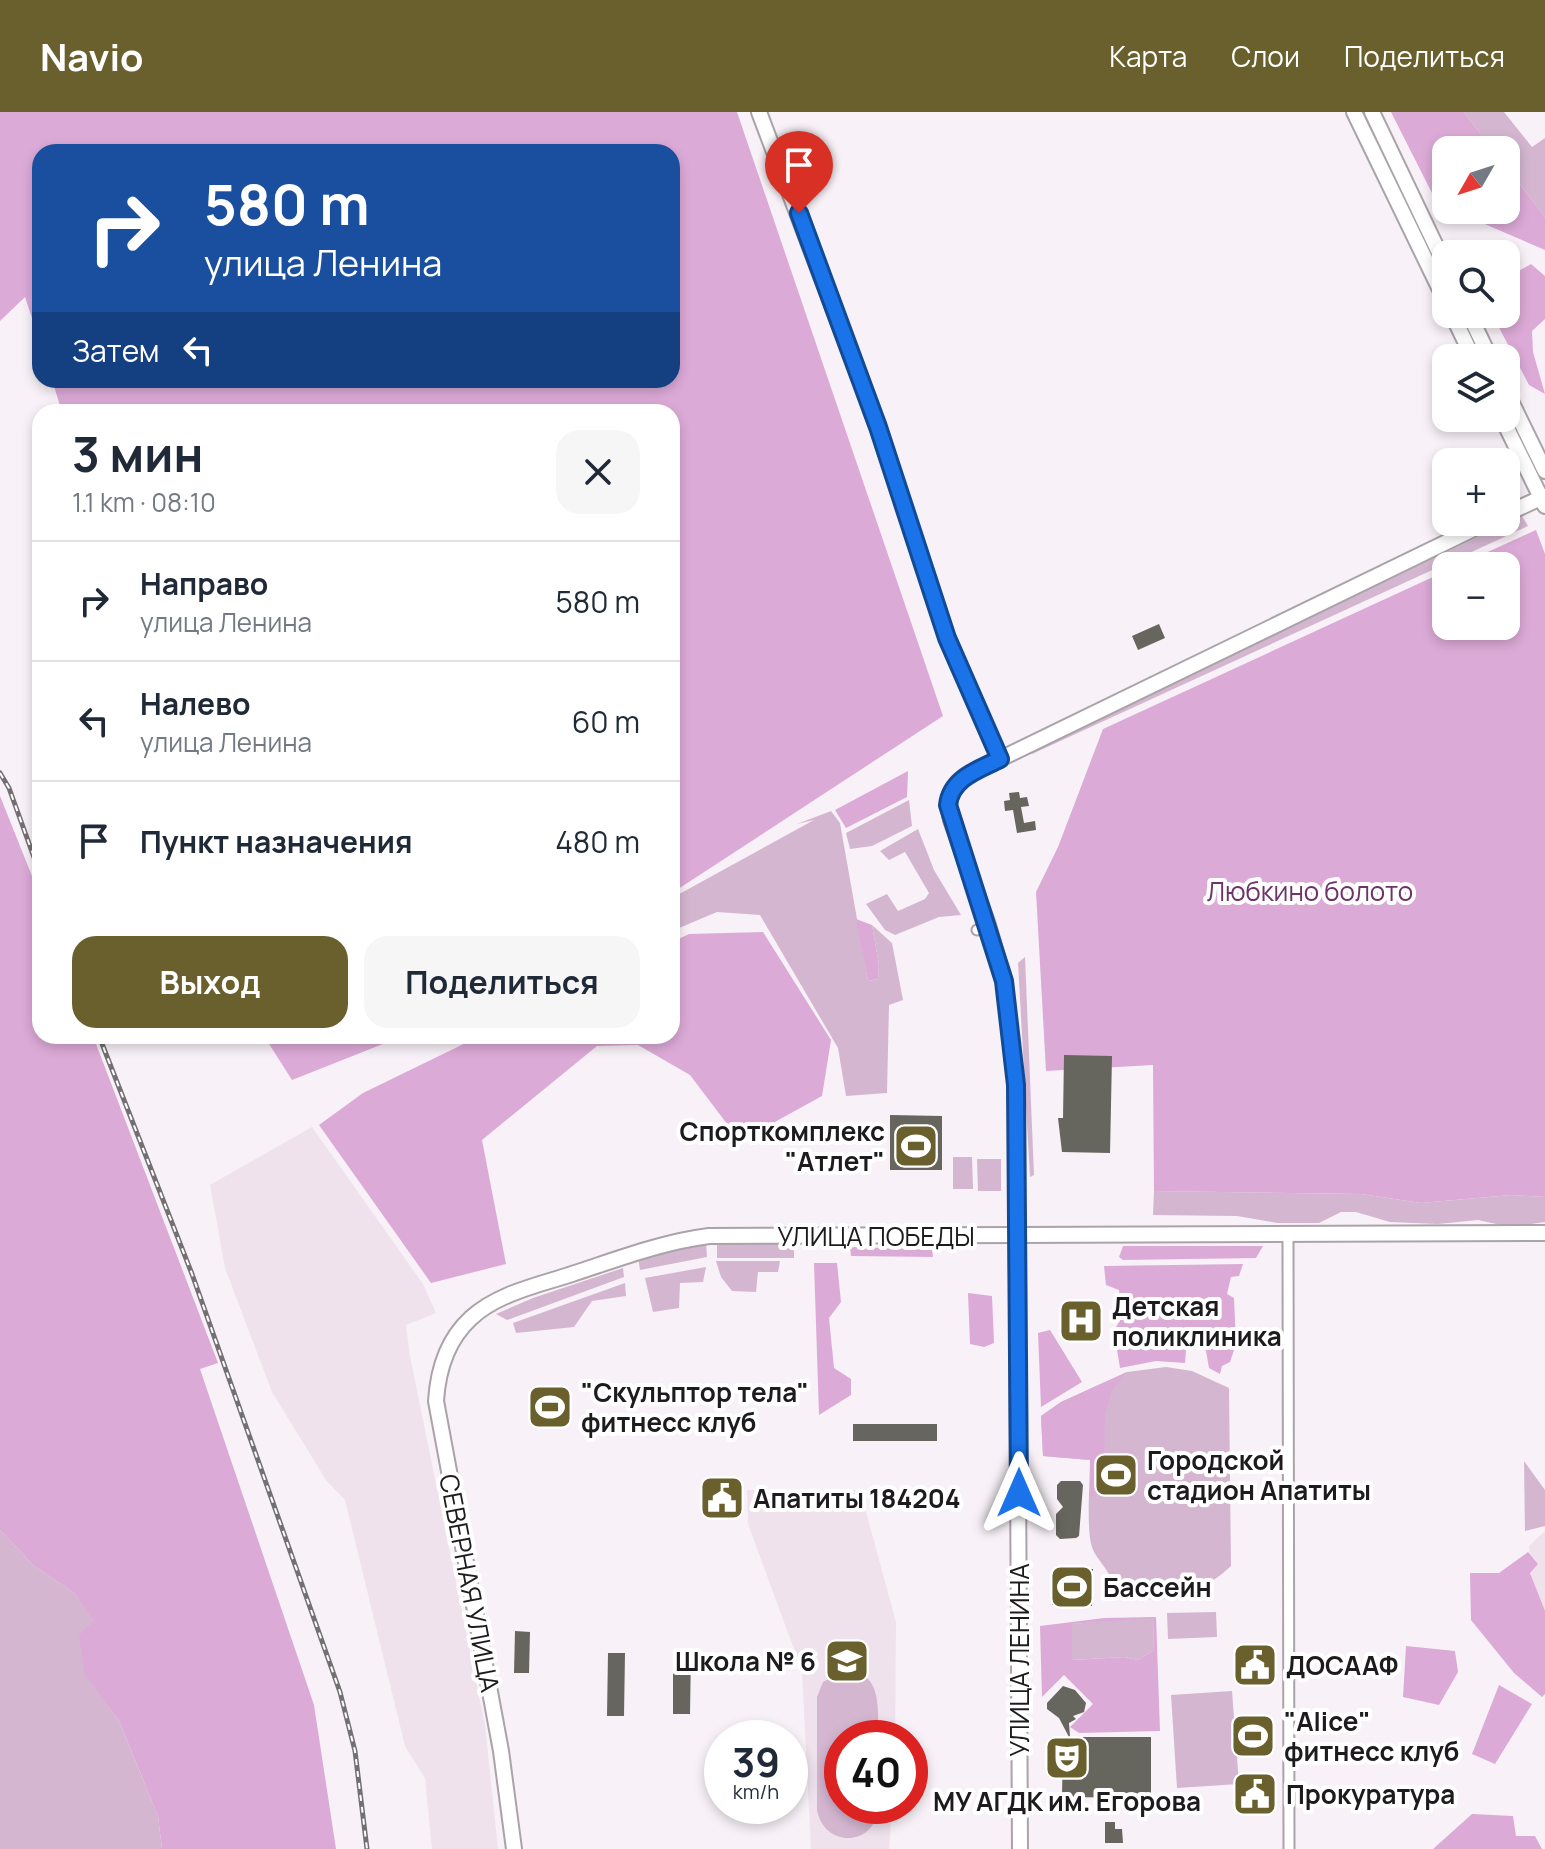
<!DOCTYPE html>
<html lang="ru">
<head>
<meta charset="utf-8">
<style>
  body { margin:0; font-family:Manrope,sans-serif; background:#f6f6f7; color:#1f2937; height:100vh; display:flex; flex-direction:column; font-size:30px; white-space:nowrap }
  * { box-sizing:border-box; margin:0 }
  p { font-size:26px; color:#747a83 }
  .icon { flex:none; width:44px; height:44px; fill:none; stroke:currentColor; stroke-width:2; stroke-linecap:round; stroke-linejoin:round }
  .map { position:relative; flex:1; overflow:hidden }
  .side { position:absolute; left:32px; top:292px; width:648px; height:640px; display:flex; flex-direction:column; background:#fff; border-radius:24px; box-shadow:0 4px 12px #0003 }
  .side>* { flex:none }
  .guide { position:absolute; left:32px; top:32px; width:648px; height:244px; border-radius:24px; box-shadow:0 4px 12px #0003; background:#1a4fa0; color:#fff; overflow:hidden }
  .needle { width:52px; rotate:231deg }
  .fabs { position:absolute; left:1432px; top:24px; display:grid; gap:16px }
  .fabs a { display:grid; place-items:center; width:88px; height:88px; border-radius:16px; background:#fff; box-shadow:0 4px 12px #0003; font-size:40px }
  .speed { position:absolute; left:704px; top:1608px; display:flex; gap:16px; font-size:40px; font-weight:700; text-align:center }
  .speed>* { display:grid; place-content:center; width:104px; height:104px; border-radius:50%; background:#fff; box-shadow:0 4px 12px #0003; line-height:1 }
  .speed small { font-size:20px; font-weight:400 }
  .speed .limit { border:12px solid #d22; background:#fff; color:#111 }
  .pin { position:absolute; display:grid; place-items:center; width:68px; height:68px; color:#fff; margin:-82px -34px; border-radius:50% 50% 50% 0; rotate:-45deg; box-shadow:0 0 8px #0007 }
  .pin .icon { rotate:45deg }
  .me { position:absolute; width:88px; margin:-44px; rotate:0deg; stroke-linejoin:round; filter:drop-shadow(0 0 6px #0008) }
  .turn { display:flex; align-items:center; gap:28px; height:168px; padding:0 40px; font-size:36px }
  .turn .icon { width:104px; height:104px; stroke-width:2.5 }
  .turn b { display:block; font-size:56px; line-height:68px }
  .then { display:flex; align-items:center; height:76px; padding:0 40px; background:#0003; gap:16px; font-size:30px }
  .round { display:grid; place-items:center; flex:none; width:84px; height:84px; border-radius:24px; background:#f6f6f7 }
  .overview { display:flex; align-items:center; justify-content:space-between; height:136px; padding:0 40px }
  h1 { font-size:48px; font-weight:700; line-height:60px }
  .action { display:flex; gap:16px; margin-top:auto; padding:16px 40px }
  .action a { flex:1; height:92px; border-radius:24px; background:#69602d; color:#fff; font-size:32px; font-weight:700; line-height:92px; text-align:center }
  .action a+a { background:#f6f6f7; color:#1f2937 }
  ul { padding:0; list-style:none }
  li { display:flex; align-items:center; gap:24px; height:120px; padding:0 40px; border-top:2px solid #e0e1e3 }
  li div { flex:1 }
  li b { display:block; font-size:30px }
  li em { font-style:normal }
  header { display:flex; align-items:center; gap:48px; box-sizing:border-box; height:112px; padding:0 40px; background:#69602d; color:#fff }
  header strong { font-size:38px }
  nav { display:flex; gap:44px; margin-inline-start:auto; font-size:28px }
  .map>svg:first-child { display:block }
  .built { fill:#efe2ed }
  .green { fill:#d4b6d1 }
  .forest { fill:#dcaad7; fill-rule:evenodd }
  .building { fill:#66655e }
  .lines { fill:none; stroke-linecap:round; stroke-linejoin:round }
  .street-casing { stroke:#aaa3a9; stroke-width:13 }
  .secondary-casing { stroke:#aaa3a9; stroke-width:18 }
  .primary-casing { stroke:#aaa3a9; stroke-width:18 }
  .street { stroke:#fff; stroke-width:9 }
  .secondary { stroke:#fff; stroke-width:14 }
  .primary { stroke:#fff; stroke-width:14 }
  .rail-casing { stroke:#736f73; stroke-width:5 }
  .rail { stroke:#fff; stroke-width:2; stroke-dasharray:6; stroke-linecap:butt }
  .route-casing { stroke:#114b97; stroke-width:20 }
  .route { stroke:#1a73e8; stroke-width:14 }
  .labels { text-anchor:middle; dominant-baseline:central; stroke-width:8; stroke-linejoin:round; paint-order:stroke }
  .park-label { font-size:26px; fill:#6e336a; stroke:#fff }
  .poi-label { font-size:26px; font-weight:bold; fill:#1d1b1d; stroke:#fff; text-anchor:start }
  .street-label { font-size:26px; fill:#1d1b1d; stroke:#fff }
</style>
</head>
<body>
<header>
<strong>Navio</strong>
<nav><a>Карта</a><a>Слои</a><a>Поделиться</a></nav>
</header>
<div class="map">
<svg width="1545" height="1737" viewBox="0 0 1545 1737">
  <rect width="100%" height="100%" fill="#f8f1f7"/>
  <path class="built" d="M312 1015 423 1172 436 1201 406 1213 410 1244 485 1613 498 1737H432L425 1666 405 1634 345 1388 326 1368 272 1280 225 1156 210 1073Z
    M747 1378H860L896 1510 895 1626H842V1694H892L889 1737H811L802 1559 748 1412Z
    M1545 1419V1517L1532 1488 1529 1434Z"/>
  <path class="green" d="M1464 0H1504L1532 35 1545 26V105L1506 54V38H1493Z
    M1522 404 1528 414 1032 642 1029 639Z
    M909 688 912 714 872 734 850 737 846 721Z
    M831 699 840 711 868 869 878 867 879 853 872 813 892 831 903 888 889 893 887 981 846 984 838 936 760 803 717 800 672 819V786L814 708 797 712Z
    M918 717 934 758 961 803 939 805 895 823 885 818 866 792 887 782 898 799 925 787 929 781 905 740 889 748 880 739Z
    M1025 845 1034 1063 1030 1065 1018 851Z
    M953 1045H972L973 1077H953Z
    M977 1047H1001V1079H978Z
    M1154 1079 1361 1082 1421 1091 1511 1083 1545 1085V1110L1510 1115 1478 1108 1438 1112 1390 1110 1356 1100H1341L1319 1111H1278L1237 1104 1153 1103Z
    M794 1127V1146H717V1128Z
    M706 1130 707 1145 640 1158 638 1145Z
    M716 1149H780L778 1160H758L756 1180 732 1179 721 1165Z
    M706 1155 703 1170 680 1171 679 1196 653 1200 645 1166Z
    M623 1156 624 1165 507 1208 496 1202 533 1186Z
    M625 1171 626 1184 592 1189 574 1215 516 1221 513 1211Z
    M1166 1255 1192 1259 1229 1276 1231 1454C1195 1488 1135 1508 1105 1456 1101 1450 1094 1442 1092 1435 1086 1417 1090 1369 1090 1348L1043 1344 1041 1304 1061 1290 1127 1260Z
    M1524 1349 1545 1378V1414L1525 1419Z
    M0 1418 34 1454 74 1481 95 1509 84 1560 119 1609 158 1704 162 1737H0Z
    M1216 1500 1217 1525 1168 1527 1167 1501Z
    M1153 1505 1154 1538 1138 1548 1124 1545 1072 1548V1512Z
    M843 1559C883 1557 878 1597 878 1626H842V1694H878C877 1735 824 1737 817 1698V1585L823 1570Z
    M1232 1579 1239 1672 1177 1676 1171 1583Z"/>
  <path class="forest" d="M0 0H737L943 604 672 781V300H62L52 268H672V40H40V230L25 185 0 209Z
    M1391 0H1464L1493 38H1446V95L1437 91Z
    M1506 54 1545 105V138L1452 98H1506Z
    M1531 152 1545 164V207L1532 219 1533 240 1545 282 1529 273 1492 202H1506V166Z
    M1536 418 1545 442V1085L1511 1083 1421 1091 1361 1082 1154 1079 1153 953 1046 959 1036 780 1058 735 1103 617 1446 459V514H1506V454H1457Z
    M908 659 907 685 846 716 835 698Z
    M0 684 40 784V924H93L218 1251 200 1257 314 1593 336 1737H162L158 1704 119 1609 84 1561 79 1523 94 1509 74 1481 34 1454 0 1418Z
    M856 807 872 813 879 853 878 867 868 869Z
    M763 820 831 928 822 984 740 1029 690 963 638 933 597 934 482 1028 506 1152 431 1171 319 1013 363 981 480 924H672V830L689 822Z
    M264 924H403L292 968Z
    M1123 1134H1263L1256 1146 1123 1148 1119 1145Z
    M850 1135 932 1137 933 1145 851 1144Z
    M814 1151H837L841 1190 829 1206 834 1256 851 1267V1283L819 1303Z
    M1243 1152 1239 1164 1231 1165 1227 1182 1234 1186 1236 1232 1230 1250 1222 1254 1220 1262 1209 1256 1206 1239 1200 1234 1186 1238 1185 1251 1156 1249 1120 1256 1114 1219 1121 1206 1119 1178 1106 1173 1104 1154Z
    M968 1181 992 1184 994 1231 984 1235 970 1232Z
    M1050 1218 1082 1270 1041 1295 1038 1221Z
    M1127 1260 1112 1278 1105 1302 1104 1369 1091 1386 1090 1348 1043 1344 1041 1304 1061 1290Z
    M1528 1440 1538 1452 1530 1461 1545 1499V1582L1542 1585 1514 1561 1471 1508 1470 1461H1499Z
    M1156 1505 1160 1619 1079 1621 1070 1615 1093 1592 1064 1563 1042 1585 1040 1514 1104 1506ZM1153 1506 1154 1538 1138 1548 1124 1545 1072 1548V1512Z
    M1406 1534 1455 1539 1458 1560 1439 1593 1403 1585Z
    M1499 1573 1532 1592 1495 1652 1472 1642Z
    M1472 1702 1513 1704 1516 1724H1535L1542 1737H1433Z"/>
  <path class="building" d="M1159 512 1165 526 1138 538 1132 524Z
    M1019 680 1020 686 1027 685 1029 694 1021 695 1024 711 1035 709 1036 718 1017 721 1013 698 1005 699 1004 689 1010 688 1009 681Z
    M1064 943 1112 944 1110 1041 1062 1040 1058 1006H1063Z
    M890 1003 942 1004V1058H890Z
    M853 1312H937V1329H853Z
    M1061 1369H1080L1083 1373 1079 1424 1076 1426 1060 1427 1056 1423V1402L1063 1395 1057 1387V1373Z
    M1053 1457H1093L1092 1494 1052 1493Z
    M515 1519 530 1520 529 1561H514Z
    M673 1539H691L690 1602H673Z
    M608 1541H625L624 1604H607Z
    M1063 1574 1075 1578 1086 1591 1084 1600 1073 1604 1076 1607 1069 1611 1070 1625H1151V1686L1062 1685 1063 1625H1069L1059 1606 1047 1597V1591Z
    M1105 1710H1115V1717H1122L1123 1731H1105Z"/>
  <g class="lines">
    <g class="street-casing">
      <path id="street" d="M977 818 988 813
        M1288 1122 1289 1737"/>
    </g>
    <g class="secondary-casing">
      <path id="secondary" d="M759 0 878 315 947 526 1000 647
        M1354 0 1446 190
        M1372 0 1446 155
        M1452 202 1473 246
        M1469 202 1490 246
        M1506 279 1545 359
        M1502 306 1545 394
        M1506 402 1545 384
        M1020 1737 1016 973 1004 869 988 813 951 708C942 668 969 663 1000 647L1488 410"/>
    </g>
    <g class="primary-casing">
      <path id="primary" d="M514 1737 501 1639 436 1289C438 1257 447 1228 471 1206 498 1181 539 1173 572 1162 618 1147 662 1130 709 1124L1545 1121"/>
    </g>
    <use href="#street" class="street"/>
    <use href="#secondary" class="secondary"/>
    <use href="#primary" class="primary"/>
    <g class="rail-casing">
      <path id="rail" d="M0 661 9 676 40 762
        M99 924 192 1162 340 1580 355 1639 367 1737"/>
    </g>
    <use href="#rail" class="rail"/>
  </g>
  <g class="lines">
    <g class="route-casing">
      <path id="route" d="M799 101 878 315 947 526 1000 647C978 658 951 666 948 693L1004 869 1016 973 1019 1381"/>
    </g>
    <use href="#route" class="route"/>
  </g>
  <defs>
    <g id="stadium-square" transform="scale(2.3)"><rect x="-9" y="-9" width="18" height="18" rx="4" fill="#69602d" stroke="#fff"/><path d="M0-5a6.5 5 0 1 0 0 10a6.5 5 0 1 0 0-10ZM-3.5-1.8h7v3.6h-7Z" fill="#fff"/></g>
    <g id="hospital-square" transform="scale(2.3)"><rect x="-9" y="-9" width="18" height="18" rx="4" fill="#69602d" stroke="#fff"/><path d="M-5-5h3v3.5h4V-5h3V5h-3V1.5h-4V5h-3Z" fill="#fff"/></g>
    <g id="civic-square" transform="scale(2.3)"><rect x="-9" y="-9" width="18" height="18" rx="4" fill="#69602d" stroke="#fff"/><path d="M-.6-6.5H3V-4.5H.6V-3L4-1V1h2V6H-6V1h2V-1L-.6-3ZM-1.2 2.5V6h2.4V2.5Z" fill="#fff"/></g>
    <g id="school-square" transform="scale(2.3)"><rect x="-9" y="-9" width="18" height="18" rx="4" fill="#69602d" stroke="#fff"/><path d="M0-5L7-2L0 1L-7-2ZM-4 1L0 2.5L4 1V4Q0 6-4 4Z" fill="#fff"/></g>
    <g id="theatre-square" transform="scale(2.3)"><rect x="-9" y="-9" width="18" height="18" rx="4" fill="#69602d" stroke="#fff"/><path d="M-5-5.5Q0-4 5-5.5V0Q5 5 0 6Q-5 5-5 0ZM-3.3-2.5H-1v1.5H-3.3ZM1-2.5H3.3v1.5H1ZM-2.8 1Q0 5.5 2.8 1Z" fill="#fff"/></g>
  </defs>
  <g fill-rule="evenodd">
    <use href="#stadium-square" x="916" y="1034"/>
    <use href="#hospital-square" x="1081" y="1209"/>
    <use href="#stadium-square" x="550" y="1295"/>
    <use href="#stadium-square" x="1116" y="1363"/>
    <use href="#civic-square" x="722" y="1386"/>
    <use href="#stadium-square" x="1072" y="1475"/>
    <use href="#school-square" x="847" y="1549"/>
    <use href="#civic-square" x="1255" y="1553"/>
    <use href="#stadium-square" x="1253" y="1624"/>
    <use href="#theatre-square" x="1067" y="1646"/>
    <use href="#civic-square" x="1255" y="1682"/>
  </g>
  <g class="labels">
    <g class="park-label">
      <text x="1310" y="779">Любкино болото</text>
    </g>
    <g class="poi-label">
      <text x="885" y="1019" text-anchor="end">Спорткомплекс<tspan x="885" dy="30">"Атлет"</tspan></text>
      <text x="1112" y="1194">Детская<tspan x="1112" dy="30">поликлиника</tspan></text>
      <text x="581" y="1280">"Скульптор тела"<tspan x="581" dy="30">фитнесс клуб</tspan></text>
      <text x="1147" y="1348">Городской<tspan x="1147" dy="30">стадион Апатиты</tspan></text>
      <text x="753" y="1386">Апатиты 184204</text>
      <text x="1103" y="1475">Бассейн</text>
      <text x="816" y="1549" text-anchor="end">Школа № 6</text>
      <text x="1286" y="1553">ДОСААФ</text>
      <text x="1284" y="1609">"Alice"<tspan x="1284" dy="30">фитнесс клуб</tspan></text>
      <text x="1286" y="1682">Прокуратура</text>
      <text x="1067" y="1689" text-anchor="middle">МУ АГДК им. Егорова</text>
    </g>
    <g class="street-label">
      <text x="876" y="1124">УЛИЦА ПОБЕДЫ</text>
      <text transform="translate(470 1471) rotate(79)">СЕВЕРНАЯ УЛИЦА</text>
      <text transform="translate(1019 1548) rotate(-90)">УЛИЦА ЛЕНИНА</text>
    </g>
  </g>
</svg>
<div class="fabs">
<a><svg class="needle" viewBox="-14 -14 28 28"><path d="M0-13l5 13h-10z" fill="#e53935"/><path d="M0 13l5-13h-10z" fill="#747a83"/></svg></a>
<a><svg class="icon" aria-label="search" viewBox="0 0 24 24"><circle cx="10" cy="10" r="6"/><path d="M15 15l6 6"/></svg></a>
<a><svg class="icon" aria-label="layers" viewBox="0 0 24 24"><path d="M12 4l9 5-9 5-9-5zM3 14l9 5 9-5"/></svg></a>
<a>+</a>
<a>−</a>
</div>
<div class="speed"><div>39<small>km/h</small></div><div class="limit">40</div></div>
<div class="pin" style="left:799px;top:101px;background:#d93025"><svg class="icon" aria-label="arrive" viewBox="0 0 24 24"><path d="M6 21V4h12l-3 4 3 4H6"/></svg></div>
<svg class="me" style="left:1019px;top:1381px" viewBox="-20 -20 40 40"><path d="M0-17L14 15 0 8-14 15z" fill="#1a73e8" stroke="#fff" stroke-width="4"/></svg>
<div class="guide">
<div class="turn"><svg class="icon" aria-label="right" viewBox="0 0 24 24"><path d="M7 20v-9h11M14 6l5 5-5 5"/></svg><div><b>580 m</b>улица Ленина</div></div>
<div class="then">Затем<svg class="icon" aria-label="left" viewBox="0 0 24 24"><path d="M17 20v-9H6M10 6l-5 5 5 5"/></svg></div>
</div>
<section class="side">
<div class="overview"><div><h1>3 мин</h1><p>1.1 km · 08:10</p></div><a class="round"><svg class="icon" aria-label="close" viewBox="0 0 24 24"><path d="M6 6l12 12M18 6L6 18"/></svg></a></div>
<ul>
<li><svg class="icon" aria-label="right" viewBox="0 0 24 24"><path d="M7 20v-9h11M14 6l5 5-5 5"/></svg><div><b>Направо</b><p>улица Ленина</p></div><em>580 m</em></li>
<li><svg class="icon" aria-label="left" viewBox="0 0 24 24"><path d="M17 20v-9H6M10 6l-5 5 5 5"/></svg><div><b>Налево</b><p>улица Ленина</p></div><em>60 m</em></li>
<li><svg class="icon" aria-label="arrive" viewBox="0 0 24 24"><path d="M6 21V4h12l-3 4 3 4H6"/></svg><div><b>Пункт назначения</b></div><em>480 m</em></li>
</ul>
<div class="action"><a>Выход</a><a>Поделиться</a></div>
</section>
</div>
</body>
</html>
